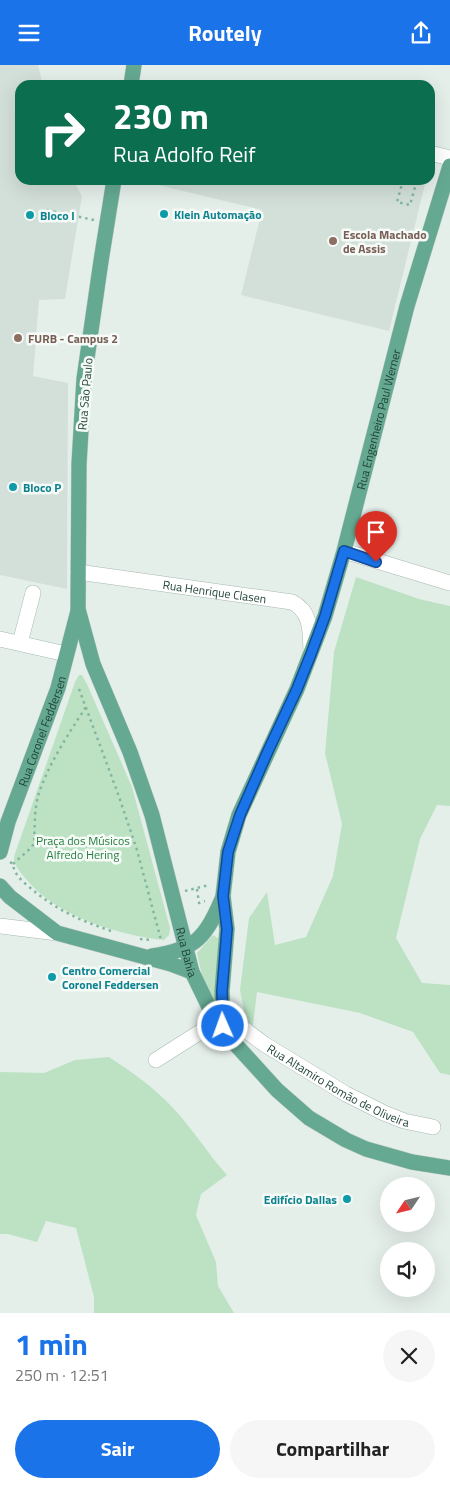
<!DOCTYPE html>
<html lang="pt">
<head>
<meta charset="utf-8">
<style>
  body { margin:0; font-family:"Titillium Web",sans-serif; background:#f6f6f6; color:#222; height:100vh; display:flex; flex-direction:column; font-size:19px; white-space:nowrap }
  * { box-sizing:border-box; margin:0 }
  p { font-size:16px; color:#767676 }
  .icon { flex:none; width:28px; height:28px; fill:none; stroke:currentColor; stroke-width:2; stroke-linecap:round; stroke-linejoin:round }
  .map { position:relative; height:1248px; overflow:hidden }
  .details { display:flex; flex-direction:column; background:#fff; flex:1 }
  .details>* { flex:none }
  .top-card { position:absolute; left:15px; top:15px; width:420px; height:105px; border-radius:15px; box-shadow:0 5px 20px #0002; background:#0b6e4f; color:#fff; overflow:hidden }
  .needle { width:32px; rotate:235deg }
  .controls { position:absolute; left:380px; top:1112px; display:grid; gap:10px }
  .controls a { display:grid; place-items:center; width:55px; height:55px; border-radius:50%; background:#fff; box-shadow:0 5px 20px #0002; font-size:25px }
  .pin { position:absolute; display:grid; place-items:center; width:42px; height:42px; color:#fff; margin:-51px -21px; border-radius:50% 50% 50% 0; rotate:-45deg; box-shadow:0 0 5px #0007 }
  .pin .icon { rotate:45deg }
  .me { position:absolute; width:55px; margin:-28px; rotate:358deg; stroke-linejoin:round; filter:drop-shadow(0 0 4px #0008) }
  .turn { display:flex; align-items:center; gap:18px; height:105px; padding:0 15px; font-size:22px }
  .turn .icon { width:65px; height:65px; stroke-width:2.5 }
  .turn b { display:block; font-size:35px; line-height:42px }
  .round { display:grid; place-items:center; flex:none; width:52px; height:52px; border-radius:26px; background:#f6f6f6 }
  .headline { display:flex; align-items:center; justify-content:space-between; height:85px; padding:0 15px }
  h1 { font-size:30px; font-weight:700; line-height:38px; color:#1a73e8 }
  .primary-button { display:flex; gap:10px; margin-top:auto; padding:10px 15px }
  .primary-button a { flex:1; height:58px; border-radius:30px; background:#1a73e8; color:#fff; font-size:20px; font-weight:700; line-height:58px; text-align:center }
  .primary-button a+a { background:#f6f6f6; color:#222 }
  header { display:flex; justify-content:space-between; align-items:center; height:65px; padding:0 15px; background:#1a73e8; color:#fff; font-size:22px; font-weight:700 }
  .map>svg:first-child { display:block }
  .built { fill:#d3e0d9 }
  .green { fill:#bce2c3 }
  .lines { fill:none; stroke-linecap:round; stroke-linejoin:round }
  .minor-casing { stroke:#a6b8b1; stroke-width:16 }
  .major-casing { stroke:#c1cbc7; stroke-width:16 }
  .path { stroke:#82b6a1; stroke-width:2.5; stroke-dasharray:2.5 4; stroke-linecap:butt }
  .minor { stroke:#fff; stroke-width:15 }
  .major { stroke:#65a992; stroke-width:15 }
  .route-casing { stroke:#114b97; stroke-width:12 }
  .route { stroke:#1a73e8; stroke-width:9 }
  .culture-dot { fill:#0f9aa8; stroke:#f6fbf8; stroke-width:2 }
  .education-dot { fill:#8d6e63; stroke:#f6fbf8; stroke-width:2 }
  .labels { text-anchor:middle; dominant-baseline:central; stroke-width:5; stroke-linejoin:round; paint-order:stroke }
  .culture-label { font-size:12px; font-weight:bold; fill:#0d838f; stroke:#f6fbf8; text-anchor:start }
  .education-label { font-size:12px; font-weight:bold; fill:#785e54; stroke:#f6fbf8; text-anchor:start }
  .street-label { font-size:12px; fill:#214438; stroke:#f6fbf8 }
  .park-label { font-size:12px; fill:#277f41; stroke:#f6fbf8 }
</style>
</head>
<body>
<header><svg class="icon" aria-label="menu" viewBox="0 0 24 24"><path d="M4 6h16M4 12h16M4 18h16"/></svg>Routely<svg class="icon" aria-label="share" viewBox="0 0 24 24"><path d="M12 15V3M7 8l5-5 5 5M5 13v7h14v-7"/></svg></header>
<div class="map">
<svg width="450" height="1248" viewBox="0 0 450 1248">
  <rect width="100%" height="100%" fill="#e5efea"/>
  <path class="built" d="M0 0H38L43 20H20V115H73L82 131 65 234 39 235 33 311 68 318 67 524 0 510Z
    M137 115H426L389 266 241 230 262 145Z"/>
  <path class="green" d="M356 512 419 534 450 541V741L437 740 420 774 396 873 422 918 450 920V1010L440 1008 413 967 360 948 257 927 253 960 248 957 245 951 240 925 249 853 267 827 275 880 306 872 333 811 342 759 325 688 334 587Z
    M79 610H82L87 619 132 722 170 863 169 870 164 875C117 870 56 851 26 814 21 808 15 802 14 794 14 790 16 786 17 783L75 617Z
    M213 870 221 875 218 943 204 920 197 888Z
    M109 992C132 1007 155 1023 173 1043 193 1064 208 1089 227 1110L201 1129 196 1150 216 1197 218 1221 234 1248H94V1232L76 1163 46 1156 37 1177 8 1169H0V1007L44 1008 75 995Z"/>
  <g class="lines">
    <g class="minor-casing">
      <g id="minor">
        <path d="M430 88 450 93"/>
        <path d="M344 486 450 518"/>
        <path id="s1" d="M78 507 292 537C312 547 310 567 311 587"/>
        <path d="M0 574 66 589"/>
        <path d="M20 578 33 528"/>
        <path d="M0 861 57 868"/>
        <path id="s2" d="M223 961H237L244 964 264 979 346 1029 384 1048 404 1056 433 1062"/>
        <path d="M156 995 219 955"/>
      </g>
    </g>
    <g class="major-casing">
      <g id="major">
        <path d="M131 20 134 0"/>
        <path id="s3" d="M114 115 101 196 84 314 79 399 78 544 93 599 130 687 152 750 192 907 209 942 237 981 277 1025 309 1053 346 1075 366 1084 412 1097 450 1103"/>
        <path id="s4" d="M0 787 8 757 58 623 78 546"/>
        <path d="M0 821 10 832 57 868 171 899 192 907"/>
        <path d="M152 891C197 884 205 873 223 832"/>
        <path id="s5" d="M223 961 222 926 227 864 223 831 228 787 239 750 297 624 325 551 344 486 407 241 450 101"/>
      </g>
    </g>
    <path class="path" d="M403 115 397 137 410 140 417 115
      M47 145 94 155
      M79 624 117 726 137 785 161 875
      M10 797 13 799C14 809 21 815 28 821 56 845 77 854 111 866
      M13 799 32 782 34 778C35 761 34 743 39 728 49 698 69 668 86 642
      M197 824 199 838 205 836
      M185 826 209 820
      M140 874 152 875"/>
    <use href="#minor" class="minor"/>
    <use href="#major" class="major"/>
  </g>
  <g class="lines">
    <g class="route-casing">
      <path id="route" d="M223 961 222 926 227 864 223 831 228 787 240 750 268 686 297 624 311 589 325 551 344 486 376 497"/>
    </g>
    <use href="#route" class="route"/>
  </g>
  <g class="culture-dot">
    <circle cx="164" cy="149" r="5"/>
    <circle cx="30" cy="150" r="5"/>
    <circle cx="13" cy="422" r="5"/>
    <circle cx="52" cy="912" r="5"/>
    <circle cx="347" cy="1134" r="5"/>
  </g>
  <g class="education-dot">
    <circle cx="333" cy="176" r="5"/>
    <circle cx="18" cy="273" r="5"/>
  </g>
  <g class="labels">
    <g class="culture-label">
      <text x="174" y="149">Klein Automação</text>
      <text x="40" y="150">Bloco I</text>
      <text x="23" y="422">Bloco P</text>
      <text x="62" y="905">Centro Comercial<tspan x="62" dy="14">Coronel Feddersen</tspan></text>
      <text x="337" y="1134" text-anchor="end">Edifício Dallas</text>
    </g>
    <g class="education-label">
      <text x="343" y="169">Escola Machado<tspan x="343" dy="14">de Assis</tspan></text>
      <text x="28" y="273">FURB - Campus 2</text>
    </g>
    <g class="street-label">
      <text transform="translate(85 329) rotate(-85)">Rua São Paulo</text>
      <text stroke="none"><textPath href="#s5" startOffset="634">Rua Engenheiro Paul Werner</textPath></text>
      <text stroke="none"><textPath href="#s1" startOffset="138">Rua Henrique Clasen</textPath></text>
      <text stroke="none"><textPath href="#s4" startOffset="128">Rua Coronel Feddersen</textPath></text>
      <text stroke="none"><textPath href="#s3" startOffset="792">Rua Bahia</textPath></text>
      <text stroke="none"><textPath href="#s2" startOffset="132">Rua Altamiro Romão de Oliveira</textPath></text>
    </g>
    <g class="park-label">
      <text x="83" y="775">Praça dos Músicos<tspan x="83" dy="14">Alfredo Hering</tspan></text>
    </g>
  </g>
</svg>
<div class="controls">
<a><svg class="needle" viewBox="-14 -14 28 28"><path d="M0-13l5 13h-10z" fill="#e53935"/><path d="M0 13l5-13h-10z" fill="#767676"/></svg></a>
<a><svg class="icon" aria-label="sound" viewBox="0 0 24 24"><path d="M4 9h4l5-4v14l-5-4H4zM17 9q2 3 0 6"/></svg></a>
</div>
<div class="pin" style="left:376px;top:497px;background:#d93025"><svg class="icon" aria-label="arrive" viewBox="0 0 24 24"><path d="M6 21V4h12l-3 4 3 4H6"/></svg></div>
<svg class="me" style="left:223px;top:961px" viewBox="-20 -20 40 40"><circle r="17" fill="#1a73e8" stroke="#fff" stroke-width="3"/><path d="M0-11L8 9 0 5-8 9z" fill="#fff"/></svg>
<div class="top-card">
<div class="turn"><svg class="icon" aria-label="right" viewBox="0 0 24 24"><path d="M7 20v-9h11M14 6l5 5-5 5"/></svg><div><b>230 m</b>Rua Adolfo Reif</div></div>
</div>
</div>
<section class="details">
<div class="headline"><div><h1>1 min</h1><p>250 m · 12:51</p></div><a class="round"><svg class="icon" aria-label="close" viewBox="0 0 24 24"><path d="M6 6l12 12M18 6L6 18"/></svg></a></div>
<div class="primary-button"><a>Sair</a><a>Compartilhar</a></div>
</section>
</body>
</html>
